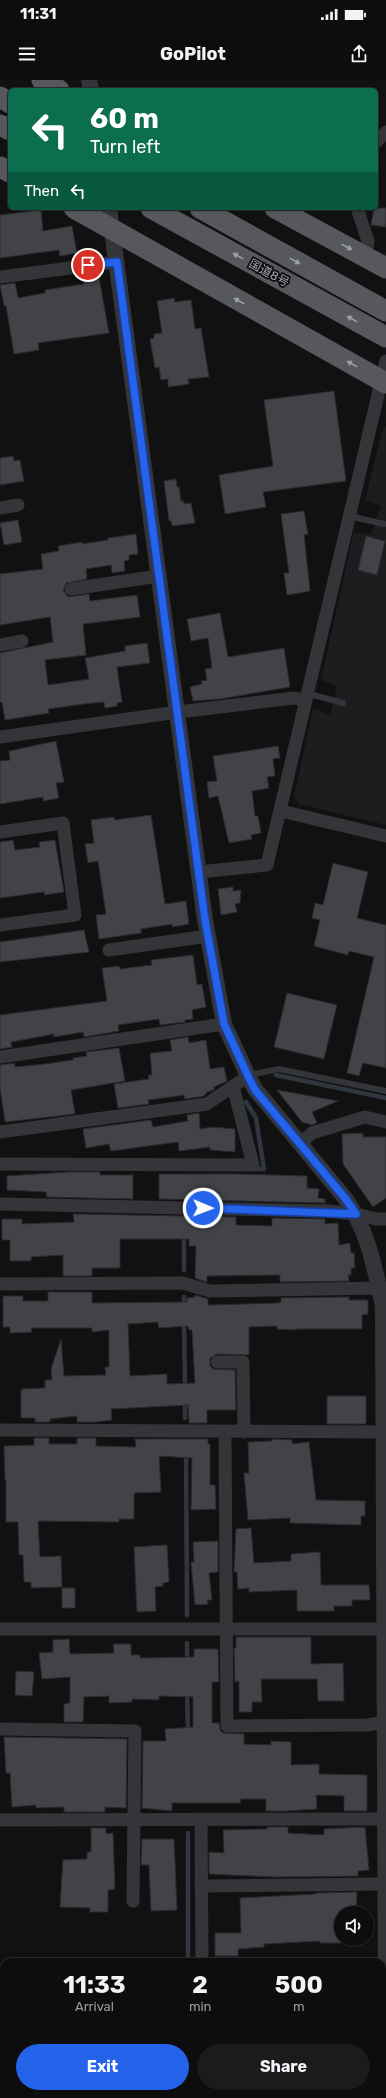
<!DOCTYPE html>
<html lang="en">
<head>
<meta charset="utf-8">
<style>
  body { margin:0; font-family:Rubik,"Noto Sans JP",sans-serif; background:#1b1b1c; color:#f1f3f6; height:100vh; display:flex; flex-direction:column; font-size:15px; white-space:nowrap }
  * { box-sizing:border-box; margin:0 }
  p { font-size:13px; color:#9a9c9e }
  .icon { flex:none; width:22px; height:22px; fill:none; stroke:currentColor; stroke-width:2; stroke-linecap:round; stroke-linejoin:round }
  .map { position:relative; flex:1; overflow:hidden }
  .drawer { position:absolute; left:0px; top:1878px; width:386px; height:140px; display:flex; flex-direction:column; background:#0d0d0e; border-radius:12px 12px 0 0; box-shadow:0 1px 3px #0004,0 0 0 1px #2d2d2e }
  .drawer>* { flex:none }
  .top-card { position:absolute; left:8px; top:8px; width:370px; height:122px; border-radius:6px; box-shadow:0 1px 3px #0004,0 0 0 1px #2d2d2e; background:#0b6e4f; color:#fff; overflow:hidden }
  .fabs { position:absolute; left:334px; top:1826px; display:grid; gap:8px }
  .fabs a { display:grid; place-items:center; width:40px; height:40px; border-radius:50%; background:#0d0d0e; box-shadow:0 1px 3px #0004,0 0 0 1px #2d2d2e; font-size:20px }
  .pin { position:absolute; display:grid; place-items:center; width:34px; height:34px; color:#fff; margin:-17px; border:2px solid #fff; border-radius:50%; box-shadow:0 1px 4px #0007 }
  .me { position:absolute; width:44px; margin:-22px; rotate:91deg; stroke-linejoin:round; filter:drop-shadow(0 0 3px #0008) }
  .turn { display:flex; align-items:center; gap:14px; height:84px; padding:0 16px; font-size:18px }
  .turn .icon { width:52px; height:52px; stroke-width:2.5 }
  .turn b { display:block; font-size:28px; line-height:34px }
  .then { display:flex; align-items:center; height:38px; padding:0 16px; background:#0003; gap:8px; font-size:15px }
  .eta { display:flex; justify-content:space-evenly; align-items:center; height:68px; text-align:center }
  .eta b { font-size:24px; font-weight:700; line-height:28px }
  .primary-button { display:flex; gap:8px; margin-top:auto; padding:8px 16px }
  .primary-button a { flex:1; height:46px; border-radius:24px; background:#2563eb; color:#fff; font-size:16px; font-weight:700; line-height:46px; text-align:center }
  .primary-button a+a { background:#1b1b1c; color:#f1f3f6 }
  .status { display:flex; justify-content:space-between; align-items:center; height:28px; padding:0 20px; background:#0d0d0e; direction:ltr }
  .status svg { height:11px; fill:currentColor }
  header { display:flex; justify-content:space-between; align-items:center; height:52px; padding:0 16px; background:#0d0d0e; font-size:18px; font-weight:700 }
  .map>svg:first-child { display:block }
  .built { fill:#1d1d1f }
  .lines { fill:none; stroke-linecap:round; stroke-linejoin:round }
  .stream { stroke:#2f363e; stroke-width:4.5 }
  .building { fill:#424348; stroke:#2b2b2e; fill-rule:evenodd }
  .service { stroke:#343539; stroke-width:6 }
  .minor { stroke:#343539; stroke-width:13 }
  .tertiary { stroke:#343539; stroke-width:16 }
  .trunk { stroke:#56585e; stroke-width:21 }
  .oneway { fill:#9b9faa }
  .route-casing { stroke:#184099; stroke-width:10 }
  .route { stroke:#2563eb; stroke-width:7 }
  .labels { text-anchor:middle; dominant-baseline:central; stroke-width:3.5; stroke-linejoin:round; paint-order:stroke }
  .street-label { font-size:12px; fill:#a3a7b2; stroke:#0c0c0d }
</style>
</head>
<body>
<div class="status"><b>11:31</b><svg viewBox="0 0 49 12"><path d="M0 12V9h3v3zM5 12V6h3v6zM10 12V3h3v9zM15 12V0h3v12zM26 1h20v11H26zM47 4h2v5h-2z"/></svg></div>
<header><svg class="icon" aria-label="menu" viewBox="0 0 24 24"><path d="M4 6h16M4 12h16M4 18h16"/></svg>GoPilot<svg class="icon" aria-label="share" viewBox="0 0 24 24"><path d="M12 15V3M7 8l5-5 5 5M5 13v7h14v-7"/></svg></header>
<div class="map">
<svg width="386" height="2018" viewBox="0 0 386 2018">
  <rect width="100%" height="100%" fill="#111112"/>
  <path class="built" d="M386 347V745L299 724 294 716 313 629 330 635 337 606 321 600 354 452 371 455 381 426 365 420 383 348Z"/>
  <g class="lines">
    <path class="stream" d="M276 995 386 1018
      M246 1022 256 1038 264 1089H253
      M184 1154V1190
      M184 1217V1227
      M184 1240 185 1309
      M185 1320V1338
      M186 1372 187 1535
      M187 1563V1583
      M187 1611 188 1653
      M188 1753V1882
      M188 2014V2018"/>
  </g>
  <path class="building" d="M374 128H386V147L371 145Z
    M41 130 43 151 72 146 77 173 60 176 59 170 0 178V135Z
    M98 192 109 253 38 263 39 270 14 274 6 226H4L0 205 15 203 18 218 45 213V210L84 204 83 194Z
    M174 218 175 222 191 220 195 249 201 248 209 297 188 299 189 304 168 307V299L161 300 159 287 155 288 150 259 154 258V254L162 253 157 221Z
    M334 311 346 401 263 412 266 427 225 434 219 395 273 386 264 320Z
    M13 376 14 381 20 380 24 401 0 405V378Z
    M176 399 177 407H179L181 421H184V424L191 423 195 443 172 446 171 441H169L164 401Z
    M304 431 308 455 304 454 310 511 287 515 284 493H289L281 434Z
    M18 440 22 462 4 465 0 443Z
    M136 454 138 474 129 475V480L124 481 125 491 112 493 111 485 86 489 87 499 66 503 63 510 68 517 89 514 90 521 137 515 140 537 83 544 86 575 45 580 48 605 89 599 85 578 125 571V566L147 563 150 583 117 587 122 622 117 623V626L105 628 104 622 84 624 48 629 49 633 5 640 2 622H0V573L53 562 50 537 0 545V494L43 489 41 474 59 471 58 466 82 462V464L108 460V458Z
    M366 456 385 461 377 495 358 490Z
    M220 533 228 577 284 568 290 607 220 619 193 621 190 607 202 604 201 601 207 600 205 589 212 588 208 558 191 561 187 539Z
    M56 661 64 702 56 703 59 718 43 721V717L0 724V681L10 680 9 671Z
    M278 666 280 678 273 679 275 696 267 697 269 708 252 711 255 736H258L261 753 251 755 252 759 229 763 218 716 209 718 207 702 217 701 213 676Z
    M151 735 165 824 186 821 189 844 172 847V844L141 849V853L99 859 96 835 106 834 98 781 88 783 85 764 94 763 91 740 114 737 115 740Z
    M13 760 15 770 40 767 39 762 55 760 64 812 45 815 44 812 0 818V762Z
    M333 783 368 792 357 838 386 845V988L363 983 359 996 347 993 374 877 349 871 348 875 314 866 320 840 312 838 315 823 323 825Z
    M233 807V811L241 810 240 823 235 824 237 832 221 835 218 809Z
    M84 850 89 872 0 882V862Z
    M193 875 197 905 202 904 206 927 192 930 193 939 185 940V942L160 945 159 939 118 945 119 951 84 957 83 952 54 957V954L11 962 12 967 0 969V935L107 921 102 888 119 886 120 889 152 885 151 880Z
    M287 913 337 925 324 979 274 967Z
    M188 957 189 963 206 960 210 989 224 987 227 1001 214 1007V1010L207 1012 204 1016 185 1019 184 1015 148 1020 149 1024 118 1028 114 1004 149 999 148 995H152L150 973 172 971 170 960Z
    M119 968 125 1001 71 1010 75 1034 5 1042 0 1008V985L15 983V987L45 984 73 980V978L87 976 86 972Z
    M277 1010 338 1021 312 1032 317 1043 312 1045 302 1042Z
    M199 1033 200 1049 212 1047 235 1049V1072L210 1070V1067L179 1071 178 1062 111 1071 109 1064 86 1068 83 1049 151 1040 153 1047 188 1041 187 1035Z
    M363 1053V1057H386V1118L373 1127 343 1084 342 1054Z
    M69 1092H100V1095H133V1119L47 1117 46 1112 7 1110V1096Z
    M159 1094H235L307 1096V1108L319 1109 318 1118 325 1119V1123L159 1119Z
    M73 1134 236 1137V1145L272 1146V1138L325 1139V1144L338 1143 339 1165 350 1163 351 1173H354L355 1188H351V1195H348L349 1201 280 1202V1195L207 1196V1202L195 1198 196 1166H189V1159H120V1188H94L92 1189V1196H63V1175L31 1177V1181H10V1160H2V1139H22V1144L74 1142Z
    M48 1212H92V1223L187 1222V1218L195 1217V1215L208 1219V1225L278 1223 281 1222V1218L349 1217V1220H368V1234L362 1235V1249H296V1250L277 1249V1246L249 1247V1275L217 1274 210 1278V1286L213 1289 235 1290 236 1330H207V1343H189L188 1325 111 1329 112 1340 96 1342H77V1336L50 1339V1342H35V1338H21V1309L45 1308V1300H52L51 1289 61 1259 64 1296 106 1295 105 1287H109V1250L92 1252V1248H31L32 1252 10 1253V1247H3V1216H23V1221H48ZM158 1242 159 1248 188 1246 189 1250H192L195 1303 167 1304V1294L130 1296 128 1244Z
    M327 1316H366V1344H327Z
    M34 1358H49V1364H77V1358H96V1366L136 1367 135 1359H208V1364H210V1405H215L216 1429 191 1430 192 1378 159 1376 161 1412 134 1413V1439H119V1442L38 1441 40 1477 61 1476 62 1507 31 1508V1502H24L23 1475H19L18 1442H6V1400H5L4 1366 34 1365Z
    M272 1359 292 1360V1364L309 1362 316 1420 365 1421V1436H361V1445L290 1443V1438L248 1440 244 1393H249L248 1362 272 1361Z
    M251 1448 254 1483 291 1481V1474L320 1472 321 1505H369L370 1520H352V1526H334V1531H297V1510L249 1512V1508L238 1509 237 1492H234L236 1449Z
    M218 1461V1492L209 1493 212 1520H207L208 1524 195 1525 191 1482H194L193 1462Z
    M167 1465 169 1502 163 1503V1506L155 1507 156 1531 137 1532 134 1467Z
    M62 1508H75V1528H62Z
    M236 1557H311V1584L343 1583 344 1621H318L317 1599H261L262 1622H252V1632H239V1601L235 1602 234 1568H236Z
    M69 1559 70 1574 114 1573 113 1564H131V1575H140V1578L194 1577V1569H218L219 1602H212V1643H219L220 1650 223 1653 244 1654V1664L271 1665V1661L291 1662V1685L319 1684V1694L367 1695V1731H344V1716L316 1715 317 1729 287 1731H266V1719H241L240 1723H172V1731L142 1728 143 1661H166L165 1649 193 1647V1617L159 1616V1620L132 1619V1622L109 1623V1616L84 1617 83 1642H64V1624L70 1623V1597L42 1599 39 1573 53 1572V1560Z
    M16 1591 34 1592 32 1616 15 1615Z
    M4 1657 127 1659 126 1728 105 1727V1732H64V1727L36 1728V1725L12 1727 10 1693H6Z
    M267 1747H288V1753L324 1755V1749L365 1747 369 1790 358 1791V1796L275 1797 209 1794V1772L224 1773 223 1750 267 1749Z
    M91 1748H106V1754L113 1753 115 1809 108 1810V1832H90V1828L60 1827 63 1780 87 1779V1772H91Z
    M142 1759H174L177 1830 151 1831 149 1785H141Z
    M357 1812 356 1833H341V1863H320V1861L264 1864V1867L238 1869V1876H215V1853H241L240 1818 316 1814V1813Z"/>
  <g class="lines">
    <path class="service" d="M349 436 384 444
      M306 613 343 623
      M249 995 279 989 386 1011"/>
    <path class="minor" d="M376 62 386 52
      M357 128 368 161 365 177
      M0 197 117 182
      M0 428 18 425
      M71 509 159 496
      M0 565 22 561
      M0 657 178 632 294 618 304 620
      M281 731 386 756
      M0 752 63 743 75 835 0 845
      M199 792 267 785 386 281
      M109 870 208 856
      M0 977 224 944
      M0 1052 207 1024 248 996
      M300 1064 312 1053 365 1037 386 1042
      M0 1084 253 1085 233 1006
      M0 1124 328 1131 356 1134 376 1139H386
      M0 1204 183 1203 210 1211 379 1208
      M217 1282H243L244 1352
      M0 1350 386 1352
      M225 1351 227 1646 367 1645 386 1642
      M0 1549H386
      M0 1649 135 1651 133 1821
      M0 1740 385 1739
      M201 1740 202 1882
      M201 1806 386 1804
      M382 1976H386
      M202 2014 203 2018"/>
    <path class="tertiary" d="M89 0 91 10
      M109 128 205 840 224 944 248 996 255 1009 345 1118C369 1153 374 1186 383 1226L386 1936"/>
    <path class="trunk" d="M42 0 59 10
      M0 17 10 23
      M0 45 10 50
      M0 87 10 92
      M74 128 386 303
      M151 128 386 257
      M200 128 386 231
      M275 128 386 188"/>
  </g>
  <defs><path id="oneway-solid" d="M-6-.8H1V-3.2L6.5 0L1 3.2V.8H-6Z"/></defs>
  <g class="oneway">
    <use href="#oneway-solid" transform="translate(347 167) rotate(28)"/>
    <use href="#oneway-solid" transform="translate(238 176) rotate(-151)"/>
    <use href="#oneway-solid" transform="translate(295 181) rotate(29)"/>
    <use href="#oneway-solid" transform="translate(239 221) rotate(-151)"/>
    <use href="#oneway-solid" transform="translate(352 239) rotate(-151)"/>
    <use href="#oneway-solid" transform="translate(352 284) rotate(-151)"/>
  </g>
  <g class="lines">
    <g class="route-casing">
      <path id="route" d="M88 185 117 182 205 840 224 944 248 996 255 1010 345 1118 356 1134 203 1128"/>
    </g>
    <use href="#route" class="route"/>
  </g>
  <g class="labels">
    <g class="street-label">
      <text transform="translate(269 193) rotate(29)">国道8号</text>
    </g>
  </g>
</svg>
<div class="fabs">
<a><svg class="icon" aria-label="sound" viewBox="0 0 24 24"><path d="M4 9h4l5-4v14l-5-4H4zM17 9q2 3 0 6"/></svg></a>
</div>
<div class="pin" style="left:88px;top:185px;background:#d93025"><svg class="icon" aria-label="arrive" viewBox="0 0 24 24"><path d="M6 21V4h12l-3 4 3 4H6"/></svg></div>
<svg class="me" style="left:203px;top:1128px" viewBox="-20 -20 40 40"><circle r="17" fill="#2563eb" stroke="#fff" stroke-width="3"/><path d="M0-11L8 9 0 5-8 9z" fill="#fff"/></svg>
<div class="top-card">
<div class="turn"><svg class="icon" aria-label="left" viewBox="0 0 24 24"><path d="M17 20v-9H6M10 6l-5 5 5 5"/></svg><div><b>60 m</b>Turn left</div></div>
<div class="then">Then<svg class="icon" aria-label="left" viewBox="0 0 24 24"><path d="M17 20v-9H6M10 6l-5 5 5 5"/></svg></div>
</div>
<section class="drawer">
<div class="eta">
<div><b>11:33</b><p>Arrival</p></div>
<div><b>2</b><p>min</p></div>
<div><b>500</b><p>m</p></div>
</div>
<div class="primary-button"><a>Exit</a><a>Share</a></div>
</section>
</div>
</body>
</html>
